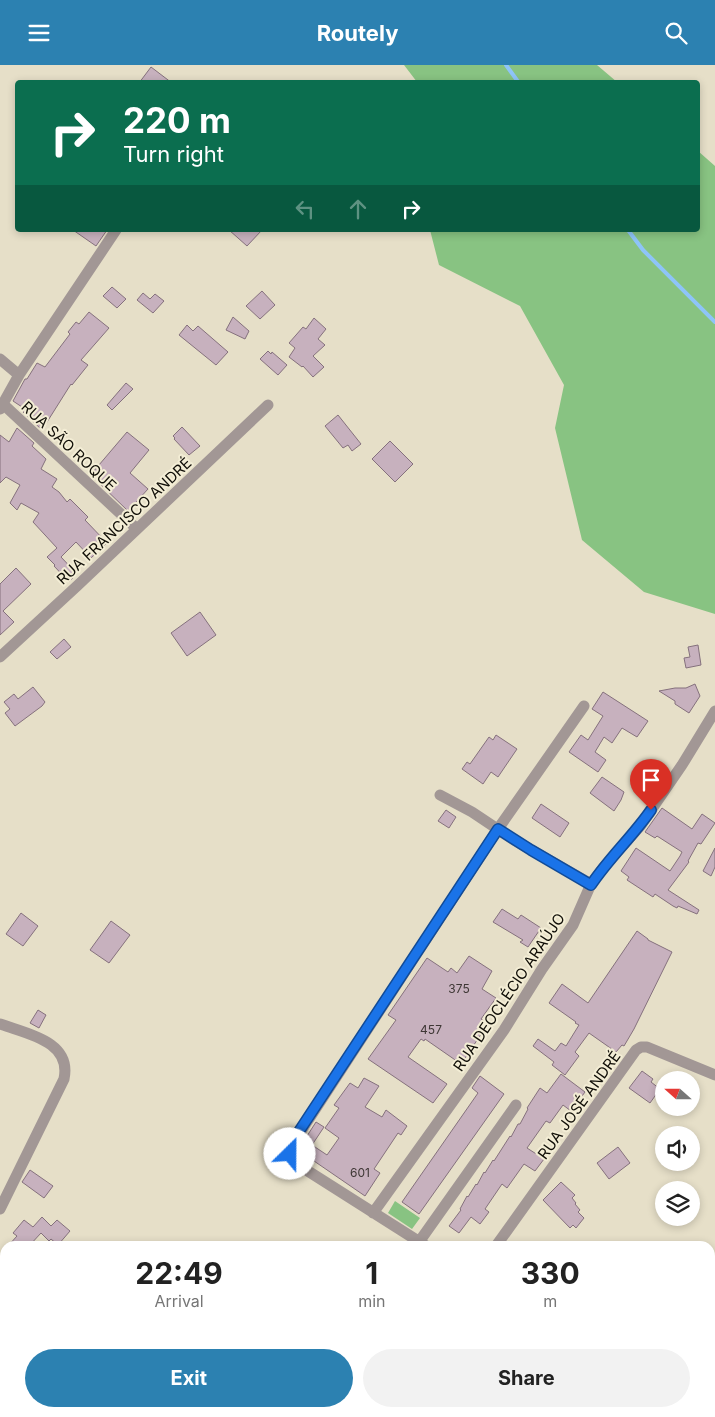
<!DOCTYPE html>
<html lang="en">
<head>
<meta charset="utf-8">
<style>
  body { margin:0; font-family:Inter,sans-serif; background:#f2f2f2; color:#222; height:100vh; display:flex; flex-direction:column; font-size:19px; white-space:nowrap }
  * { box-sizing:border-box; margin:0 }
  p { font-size:16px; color:#767676 }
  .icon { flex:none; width:28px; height:28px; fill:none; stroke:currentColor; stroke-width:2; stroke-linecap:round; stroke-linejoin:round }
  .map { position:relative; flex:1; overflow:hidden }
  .details { position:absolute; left:0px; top:1176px; width:715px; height:176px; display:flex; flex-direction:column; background:#fff; border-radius:15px 15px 0 0; box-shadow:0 2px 8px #0003 }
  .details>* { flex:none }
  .banner { position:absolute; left:15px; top:15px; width:685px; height:152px; border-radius:5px; box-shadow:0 2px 8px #0003; background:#0b6e4f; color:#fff; overflow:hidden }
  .needle { width:32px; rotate:291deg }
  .fabs { position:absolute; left:655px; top:1006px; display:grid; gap:10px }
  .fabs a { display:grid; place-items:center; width:45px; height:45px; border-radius:50%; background:#fff; box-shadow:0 2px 8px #0003; font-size:25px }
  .pin { position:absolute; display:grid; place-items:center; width:42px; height:42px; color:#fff; margin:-51px -21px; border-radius:50% 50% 50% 0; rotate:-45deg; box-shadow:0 0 5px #0007 }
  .pin .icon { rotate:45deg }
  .me { position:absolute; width:55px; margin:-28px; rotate:23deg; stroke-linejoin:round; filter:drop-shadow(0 0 4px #0008) }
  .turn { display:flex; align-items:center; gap:18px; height:105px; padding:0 25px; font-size:22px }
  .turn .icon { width:65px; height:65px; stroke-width:2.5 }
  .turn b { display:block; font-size:35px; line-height:42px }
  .lanes { display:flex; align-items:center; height:48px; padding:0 25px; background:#0003; justify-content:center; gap:25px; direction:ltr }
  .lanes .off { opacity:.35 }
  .eta { display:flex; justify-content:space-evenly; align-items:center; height:85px; text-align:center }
  .eta b { font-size:30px; font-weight:700; line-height:35px }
  .action { display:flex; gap:10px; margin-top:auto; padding:10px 25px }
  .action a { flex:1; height:58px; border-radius:30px; background:#2c81b1; color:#fff; font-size:20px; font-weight:700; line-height:58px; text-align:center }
  .action a+a { background:#f2f2f2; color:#222 }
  header { display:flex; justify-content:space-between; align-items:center; height:65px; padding:0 25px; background:#2c81b1; color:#fff; font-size:22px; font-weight:700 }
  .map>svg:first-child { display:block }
  .green { fill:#88c382 }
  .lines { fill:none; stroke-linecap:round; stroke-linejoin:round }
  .stream { stroke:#8ec4f8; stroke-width:4 }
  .building { fill:#c7b1be; stroke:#85717d }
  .street { stroke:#a29795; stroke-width:11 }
  .route-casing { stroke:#114b97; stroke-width:12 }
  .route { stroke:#1a73e8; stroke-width:9 }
  .labels { text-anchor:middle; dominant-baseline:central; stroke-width:4; stroke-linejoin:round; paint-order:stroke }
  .number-label { font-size:12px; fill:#3e3735 }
  .street-label { font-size:15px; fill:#100e07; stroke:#f3edd5 }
</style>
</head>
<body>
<header><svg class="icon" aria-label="menu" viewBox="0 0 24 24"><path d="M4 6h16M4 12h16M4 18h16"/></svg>Routely<svg class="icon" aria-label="search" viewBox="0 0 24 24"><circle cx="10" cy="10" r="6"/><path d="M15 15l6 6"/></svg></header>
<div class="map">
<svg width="715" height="1352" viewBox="0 0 715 1352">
  <rect width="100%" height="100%" fill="#e6dfc8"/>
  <path class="green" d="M404 0H597L617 17H417Z
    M698 86 715 101V549L644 527 582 475 555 363 564 320 520 241 439 200 430 165H698Z
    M395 1136 420 1153 412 1164 388 1148Z"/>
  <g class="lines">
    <path class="stream" d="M506 0 519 18
      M628 165 643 185 715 257"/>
  </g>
  <path class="building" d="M151 2 172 18H139Z
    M73 165H107L96 181Z
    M229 165H262L247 181Z
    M112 222 126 234 117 243 103 231Z
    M262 226 275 240 260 254 246 241Z
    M143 228 150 234 155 229 164 236 153 248 137 235Z
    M89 247 109 263 81 295 88 300 72 320 71 319 42 365 23 347 25 344 13 336 25 314H27L37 298 45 302 70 269 68 267 76 257 79 259Z
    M233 252 249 266 245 274 226 265Z
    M314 253 326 264 318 274 325 280 313 291 324 302 313 312 303 301 302 302 289 292 295 283 289 278 303 262 306 264Z
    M187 260 193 266 198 261 228 287 216 300 179 270Z
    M268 286 271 289 272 287 287 300 278 310 260 294Z
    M126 318 133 324 112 345 107 340Z
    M338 350 361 379 352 386 348 380 343 383 325 361Z
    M182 362 200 381 189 390 174 374 175 373 173 371Z
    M17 363 34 378 32 381 46 394 41 404 57 414 52 422 59 427 67 437 70 434 88 452 85 455 107 478 91 493 76 477 61 492 77 509 69 517 54 501 55 500 47 492 57 483 33 457 39 448 21 438 17 445 10 438 20 420 6 412 0 418V370L9 377Z
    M127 367 149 385 130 408 148 424 128 446 97 416 100 413 93 407Z
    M390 376 413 399 395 417 372 394Z
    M16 503 31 519 3 546 14 557 0 570V519Z
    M200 547 216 570 187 591 171 568Z
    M64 574 71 582 57 594 50 587Z
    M698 580 701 600 686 603 684 593 690 592 688 582Z
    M695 619 700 631 689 648 675 639V636L659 626 675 623H686Z
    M33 622 45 637 42 641 15 661 5 648 10 644 4 637 14 629 18 634Z
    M603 627 648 656 637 672 622 663 612 678 604 672 595 687 606 695 598 707 569 687 581 670 588 675 603 651 592 644Z
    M496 670 517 684 498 712 491 707 483 719 462 704 467 697 470 699 489 672 493 675Z
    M602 712 624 727 621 735 614 746 590 728Z
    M541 739 569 758 560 772 532 753Z
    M662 743 692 764 702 749 715 758 701 779 698 778 688 796 689 797 668 825 699 845 697 849 678 841 677 843 673 841 655 829 653 832 627 815 629 812 621 806 636 783 670 806 680 791 682 787 657 771 655 773 645 767Z
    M446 745 456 752 449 763 438 756Z
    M715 783V802L711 811 703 806Z
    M502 844 518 854 521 850 541 863 528 882 520 877 523 875 493 857Z
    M21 848 38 861 23 881 6 869Z
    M111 856 130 870 109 898 90 885Z
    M637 866 648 874V875L672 887 669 893 634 964 624 981 622 980 616 987 589 968 575 987 579 991 565 1010 552 1000 554 997 533 981 538 974 555 986 561 978 566 981 579 960 575 958 576 957 549 938 562 919 588 938Z
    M469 891 492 906 482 924 496 933 481 954 488 959 461 999 425 974 424 976 421 974 408 992 447 1019 433 1038 368 994 396 955 388 950 427 893 448 907 451 903 457 908Z
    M38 945 46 950 39 963 30 958Z
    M642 1006 653 1014 651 1017 660 1024 650 1038 629 1023Z
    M561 1009 585 1027 571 1046 563 1040 550 1058 546 1056 527 1083 544 1094 535 1106 524 1099 507 1123 502 1119 485 1144 489 1147 480 1159 471 1152 459 1168 449 1161 461 1145 460 1144 467 1131 468 1132 476 1119 477 1120 484 1107 485 1108 493 1095 494 1096 510 1071 511 1072 518 1059H520L528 1044 527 1043 540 1023 547 1028Z
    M480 1011 504 1029 419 1149 402 1137 478 1028 472 1023Z
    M364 1013 379 1021 365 1042 382 1052 386 1045 407 1061 401 1070 398 1068 374 1104 380 1108 365 1131 298 1085 316 1057 324 1062 312 1080 327 1090 339 1073 325 1063 339 1043 334 1040 350 1018 358 1023Z
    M618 1082 630 1098 609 1114 597 1098Z
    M30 1105 53 1121 44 1133 22 1117Z
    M561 1117 575 1130 572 1133 576 1138 575 1139 580 1145 578 1147 584 1153 576 1163 573 1160 570 1163 543 1135Z
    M42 1152 51 1161 57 1155 70 1166 58 1180 51 1174 49 1176 41 1168 29 1181H8L17 1171 13 1168 24 1155 33 1162Z"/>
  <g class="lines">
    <path class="street" d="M0 294 19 310
      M3 339 137 464
      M0 344 19 310 116 165
      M0 592 77 521 268 340
      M440 730 472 747 514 775 591 819
      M0 959C27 969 72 976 64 1014L0 1144
      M373 1148 504 965 542 904 573 860 591 819 603 803 641 760 682 700 715 646
      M419 1177 516 1040
      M426 1181 300 1101C293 1095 290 1092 290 1083L498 764 584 641
      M496 1181 636 985 641 982H647L715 1010
      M441 1348 445 1352
      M367 1352 371 1348
      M674 1352 675 1348"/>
  </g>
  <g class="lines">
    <g class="route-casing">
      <path id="route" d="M290 1089V1083L292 1077 498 764 531 785 591 820C609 793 633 771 651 745"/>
    </g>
    <use href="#route" class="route"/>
  </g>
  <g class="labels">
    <g class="number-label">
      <text x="459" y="923">375</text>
      <text x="431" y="964">457</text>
      <text x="360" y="1107">601</text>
    </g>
    <g class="street-label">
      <text transform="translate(69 381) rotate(43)">RUA SÃO ROQUE</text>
      <text transform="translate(124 456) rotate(-43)">RUA FRANCISCO ANDRÉ</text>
      <text transform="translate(509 927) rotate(-56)">RUA DEOCLÉCIO ARAÚJO</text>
      <text transform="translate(579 1040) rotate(-54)">RUA JOSÉ ANDRÉ</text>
    </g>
  </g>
</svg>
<div class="fabs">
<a><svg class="needle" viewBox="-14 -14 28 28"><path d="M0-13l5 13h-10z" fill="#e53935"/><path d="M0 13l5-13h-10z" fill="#767676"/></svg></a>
<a><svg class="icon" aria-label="sound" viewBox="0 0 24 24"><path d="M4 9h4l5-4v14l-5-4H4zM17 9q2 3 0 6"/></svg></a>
<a><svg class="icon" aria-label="layers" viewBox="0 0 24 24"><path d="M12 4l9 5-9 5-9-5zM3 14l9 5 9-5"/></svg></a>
</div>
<div class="pin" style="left:651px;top:745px;background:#d93025"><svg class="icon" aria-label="arrive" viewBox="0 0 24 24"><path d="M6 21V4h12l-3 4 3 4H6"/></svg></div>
<svg class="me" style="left:290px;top:1089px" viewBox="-20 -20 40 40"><circle r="19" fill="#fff"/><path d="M0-13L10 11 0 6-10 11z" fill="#1a73e8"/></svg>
<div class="banner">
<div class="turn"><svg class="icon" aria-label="right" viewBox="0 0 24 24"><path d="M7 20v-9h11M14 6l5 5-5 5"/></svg><div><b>220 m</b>Turn right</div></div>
<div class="lanes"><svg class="icon off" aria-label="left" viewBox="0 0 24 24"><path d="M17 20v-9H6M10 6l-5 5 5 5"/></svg><svg class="icon off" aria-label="ahead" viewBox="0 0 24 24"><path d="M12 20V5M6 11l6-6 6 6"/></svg><svg class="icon" aria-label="right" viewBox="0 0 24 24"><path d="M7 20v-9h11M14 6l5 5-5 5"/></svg></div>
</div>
<section class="details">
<div class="eta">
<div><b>22:49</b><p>Arrival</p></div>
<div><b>1</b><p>min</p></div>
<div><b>330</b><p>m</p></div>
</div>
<div class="action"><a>Exit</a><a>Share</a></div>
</section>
</div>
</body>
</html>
